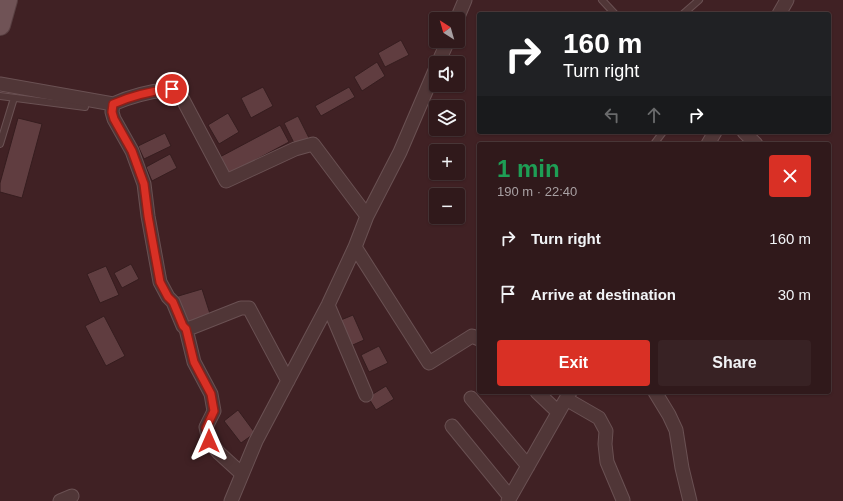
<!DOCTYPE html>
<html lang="en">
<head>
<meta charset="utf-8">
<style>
  body { margin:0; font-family:Arial,sans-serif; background:#382224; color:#f1f3f6; height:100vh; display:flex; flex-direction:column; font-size:15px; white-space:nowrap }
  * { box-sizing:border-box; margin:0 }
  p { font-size:13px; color:#a8a0a3 }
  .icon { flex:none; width:22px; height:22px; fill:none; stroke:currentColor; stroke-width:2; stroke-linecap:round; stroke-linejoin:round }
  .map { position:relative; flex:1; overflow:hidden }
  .drawer { position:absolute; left:477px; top:142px; width:354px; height:252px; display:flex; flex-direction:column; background:#30191b; border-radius:4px; box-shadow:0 1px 3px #0004,0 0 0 1px #4b383a }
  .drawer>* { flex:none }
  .banner { position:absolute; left:477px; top:12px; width:354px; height:122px; border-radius:4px; box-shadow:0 1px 3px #0004,0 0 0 1px #4b383a; background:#202124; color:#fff; overflow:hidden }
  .needle { width:26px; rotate:323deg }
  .tools { position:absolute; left:429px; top:12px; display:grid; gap:8px }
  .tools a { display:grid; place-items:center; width:36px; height:36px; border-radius:4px; background:#30191b; box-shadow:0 1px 3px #0004,0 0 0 1px #4b383a; font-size:20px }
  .pin { position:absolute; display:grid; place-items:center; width:34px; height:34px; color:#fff; margin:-17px; border:2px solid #fff; border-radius:50%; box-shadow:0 1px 4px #0007 }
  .me { position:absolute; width:44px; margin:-22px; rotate:0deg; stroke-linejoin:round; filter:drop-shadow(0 0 3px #0008) }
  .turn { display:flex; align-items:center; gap:14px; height:84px; padding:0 20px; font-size:18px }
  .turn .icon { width:52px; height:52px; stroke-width:2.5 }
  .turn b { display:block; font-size:28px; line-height:34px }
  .lanes { display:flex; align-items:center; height:38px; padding:0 20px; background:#0003; justify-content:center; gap:20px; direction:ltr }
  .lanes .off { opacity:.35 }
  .round { display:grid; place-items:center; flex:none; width:42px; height:42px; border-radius:4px; background:#382224 }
  .head { display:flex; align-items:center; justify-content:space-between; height:68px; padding:0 20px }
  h1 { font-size:24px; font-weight:700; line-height:30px; color:#1e9e55 }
  .button { display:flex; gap:8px; margin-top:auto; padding:8px 20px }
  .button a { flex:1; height:46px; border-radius:4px; background:#d93025; color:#fff; font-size:16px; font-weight:700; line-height:46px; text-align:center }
  .button a+a { background:#382224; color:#f1f3f6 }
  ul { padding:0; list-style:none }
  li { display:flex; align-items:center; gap:12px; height:56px; padding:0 20px }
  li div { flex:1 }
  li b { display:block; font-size:15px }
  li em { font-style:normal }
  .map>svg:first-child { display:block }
  .building { fill:#603d40; stroke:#361d1f }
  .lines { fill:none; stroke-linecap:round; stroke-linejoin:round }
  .lane-casing { stroke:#6a5153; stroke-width:8 }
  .street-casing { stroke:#6a5153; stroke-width:15 }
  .primary-casing { stroke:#583f41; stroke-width:22 }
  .lane { stroke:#503637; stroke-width:6 }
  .street { stroke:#503637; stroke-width:13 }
  .primary { stroke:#705356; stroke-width:20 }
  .route-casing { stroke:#8d1f18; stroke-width:10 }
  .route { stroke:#d93025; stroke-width:7 }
</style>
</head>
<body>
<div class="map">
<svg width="843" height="501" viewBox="0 0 843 501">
  <rect width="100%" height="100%" fill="#402124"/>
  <path class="building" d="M401 40 409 55 385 67 378 53Z
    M377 62 385 76 362 91 354 77Z
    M263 87 273 106 251 118 241 98Z
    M349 87 355 97 321 116 315 106Z
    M228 113 239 132 219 144 208 125Z
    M298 116 309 138 295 145 284 123Z
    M18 118 42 124 22 198 0 192V183Z
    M280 125 289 142 227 175 218 158Z
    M165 133 171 146 144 159 138 146Z
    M170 154 177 168 152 181 146 167Z
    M131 264 139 279 122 288 114 273Z
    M106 266 119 295 100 303 87 274Z
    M202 289 211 317 184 325 175 297Z
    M353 315 364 340 346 348 336 322Z
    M104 316 125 356 106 366 85 326Z
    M379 346 388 363 369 372 361 355Z
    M386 386 394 399 376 410 368 397Z
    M238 410 255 433 241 443 224 421Z"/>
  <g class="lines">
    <g class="lane-casing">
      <path id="lane" d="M602 0 615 14
        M683 14 699 0
        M0 96 85 107
        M0 144 14 98
        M654 144 663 132"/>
    </g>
    <g class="street-casing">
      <path id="street" d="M779 14 787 0
        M457 19 465 0
        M438 63 448 41
        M0 84 113 104
        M744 132 756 144
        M708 144 715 132
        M355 247 429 363 472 336 479 339
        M328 305 366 395
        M186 329 194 362 211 394 214 411 206 427 209 441 219 453 242 474
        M288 381 249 308H241L193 327 186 329 183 326 173 302 168 297 160 282 148 216 144 184 132 151 114 119 112 112 113 104C131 96 152 91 172 89L181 96 226 181 295 149 313 144 367 216
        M537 392 558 412
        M655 392 669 415 676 430 682 468 690 501
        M471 398 528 466
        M566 399 599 418 606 431 605 444 607 462 623 500
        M452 426 510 497
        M60 501 72 496
        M231 501 256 441 328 305 355 247 367 216 400 152 436 68
        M508 501 570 392"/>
    </g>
    <g class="primary-casing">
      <path id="primary" d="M0 25 7 0"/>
    </g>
    <use href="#lane" class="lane"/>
    <use href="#street" class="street"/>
    <use href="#primary" class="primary"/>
  </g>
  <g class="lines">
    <g class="route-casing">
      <path id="route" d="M172 89C152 91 131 96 113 104L112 112 114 119 132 151 144 184 148 216 160 282 168 297 173 302 183 326 186 329 194 362 211 394 214 411 206 428 209 441"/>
    </g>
    <use href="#route" class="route"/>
  </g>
</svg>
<div class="tools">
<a><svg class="needle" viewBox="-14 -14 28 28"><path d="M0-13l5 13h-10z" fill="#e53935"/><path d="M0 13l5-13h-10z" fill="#a8a0a3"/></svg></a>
<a><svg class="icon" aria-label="sound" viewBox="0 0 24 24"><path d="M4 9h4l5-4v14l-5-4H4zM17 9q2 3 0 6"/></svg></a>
<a><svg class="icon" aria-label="layers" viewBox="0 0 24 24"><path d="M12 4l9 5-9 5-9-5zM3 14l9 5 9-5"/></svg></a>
<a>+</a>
<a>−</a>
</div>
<div class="pin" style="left:172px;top:89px;background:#d93025"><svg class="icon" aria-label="arrive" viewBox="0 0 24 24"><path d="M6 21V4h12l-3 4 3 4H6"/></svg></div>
<svg class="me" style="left:209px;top:441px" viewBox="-20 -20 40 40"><path d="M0-17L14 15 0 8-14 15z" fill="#d93025" stroke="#fff" stroke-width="4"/></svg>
<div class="banner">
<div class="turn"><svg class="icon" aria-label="right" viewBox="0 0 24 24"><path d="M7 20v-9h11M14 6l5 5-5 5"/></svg><div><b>160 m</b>Turn right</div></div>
<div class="lanes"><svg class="icon off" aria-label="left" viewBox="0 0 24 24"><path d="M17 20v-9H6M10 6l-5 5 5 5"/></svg><svg class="icon off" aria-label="ahead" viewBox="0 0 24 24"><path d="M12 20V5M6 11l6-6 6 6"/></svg><svg class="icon" aria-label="right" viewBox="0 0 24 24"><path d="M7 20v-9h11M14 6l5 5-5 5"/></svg></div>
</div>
<section class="drawer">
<div class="head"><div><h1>1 min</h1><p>190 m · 22:40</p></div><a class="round" style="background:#d93025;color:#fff"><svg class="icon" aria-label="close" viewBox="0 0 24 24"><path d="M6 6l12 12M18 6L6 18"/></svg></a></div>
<ul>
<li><svg class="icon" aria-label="right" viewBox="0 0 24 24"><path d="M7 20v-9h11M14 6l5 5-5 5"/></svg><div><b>Turn right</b></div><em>160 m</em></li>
<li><svg class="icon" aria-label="arrive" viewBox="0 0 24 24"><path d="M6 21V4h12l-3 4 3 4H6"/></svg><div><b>Arrive at destination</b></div><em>30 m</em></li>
</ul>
<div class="button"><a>Exit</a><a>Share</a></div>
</section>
</div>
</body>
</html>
